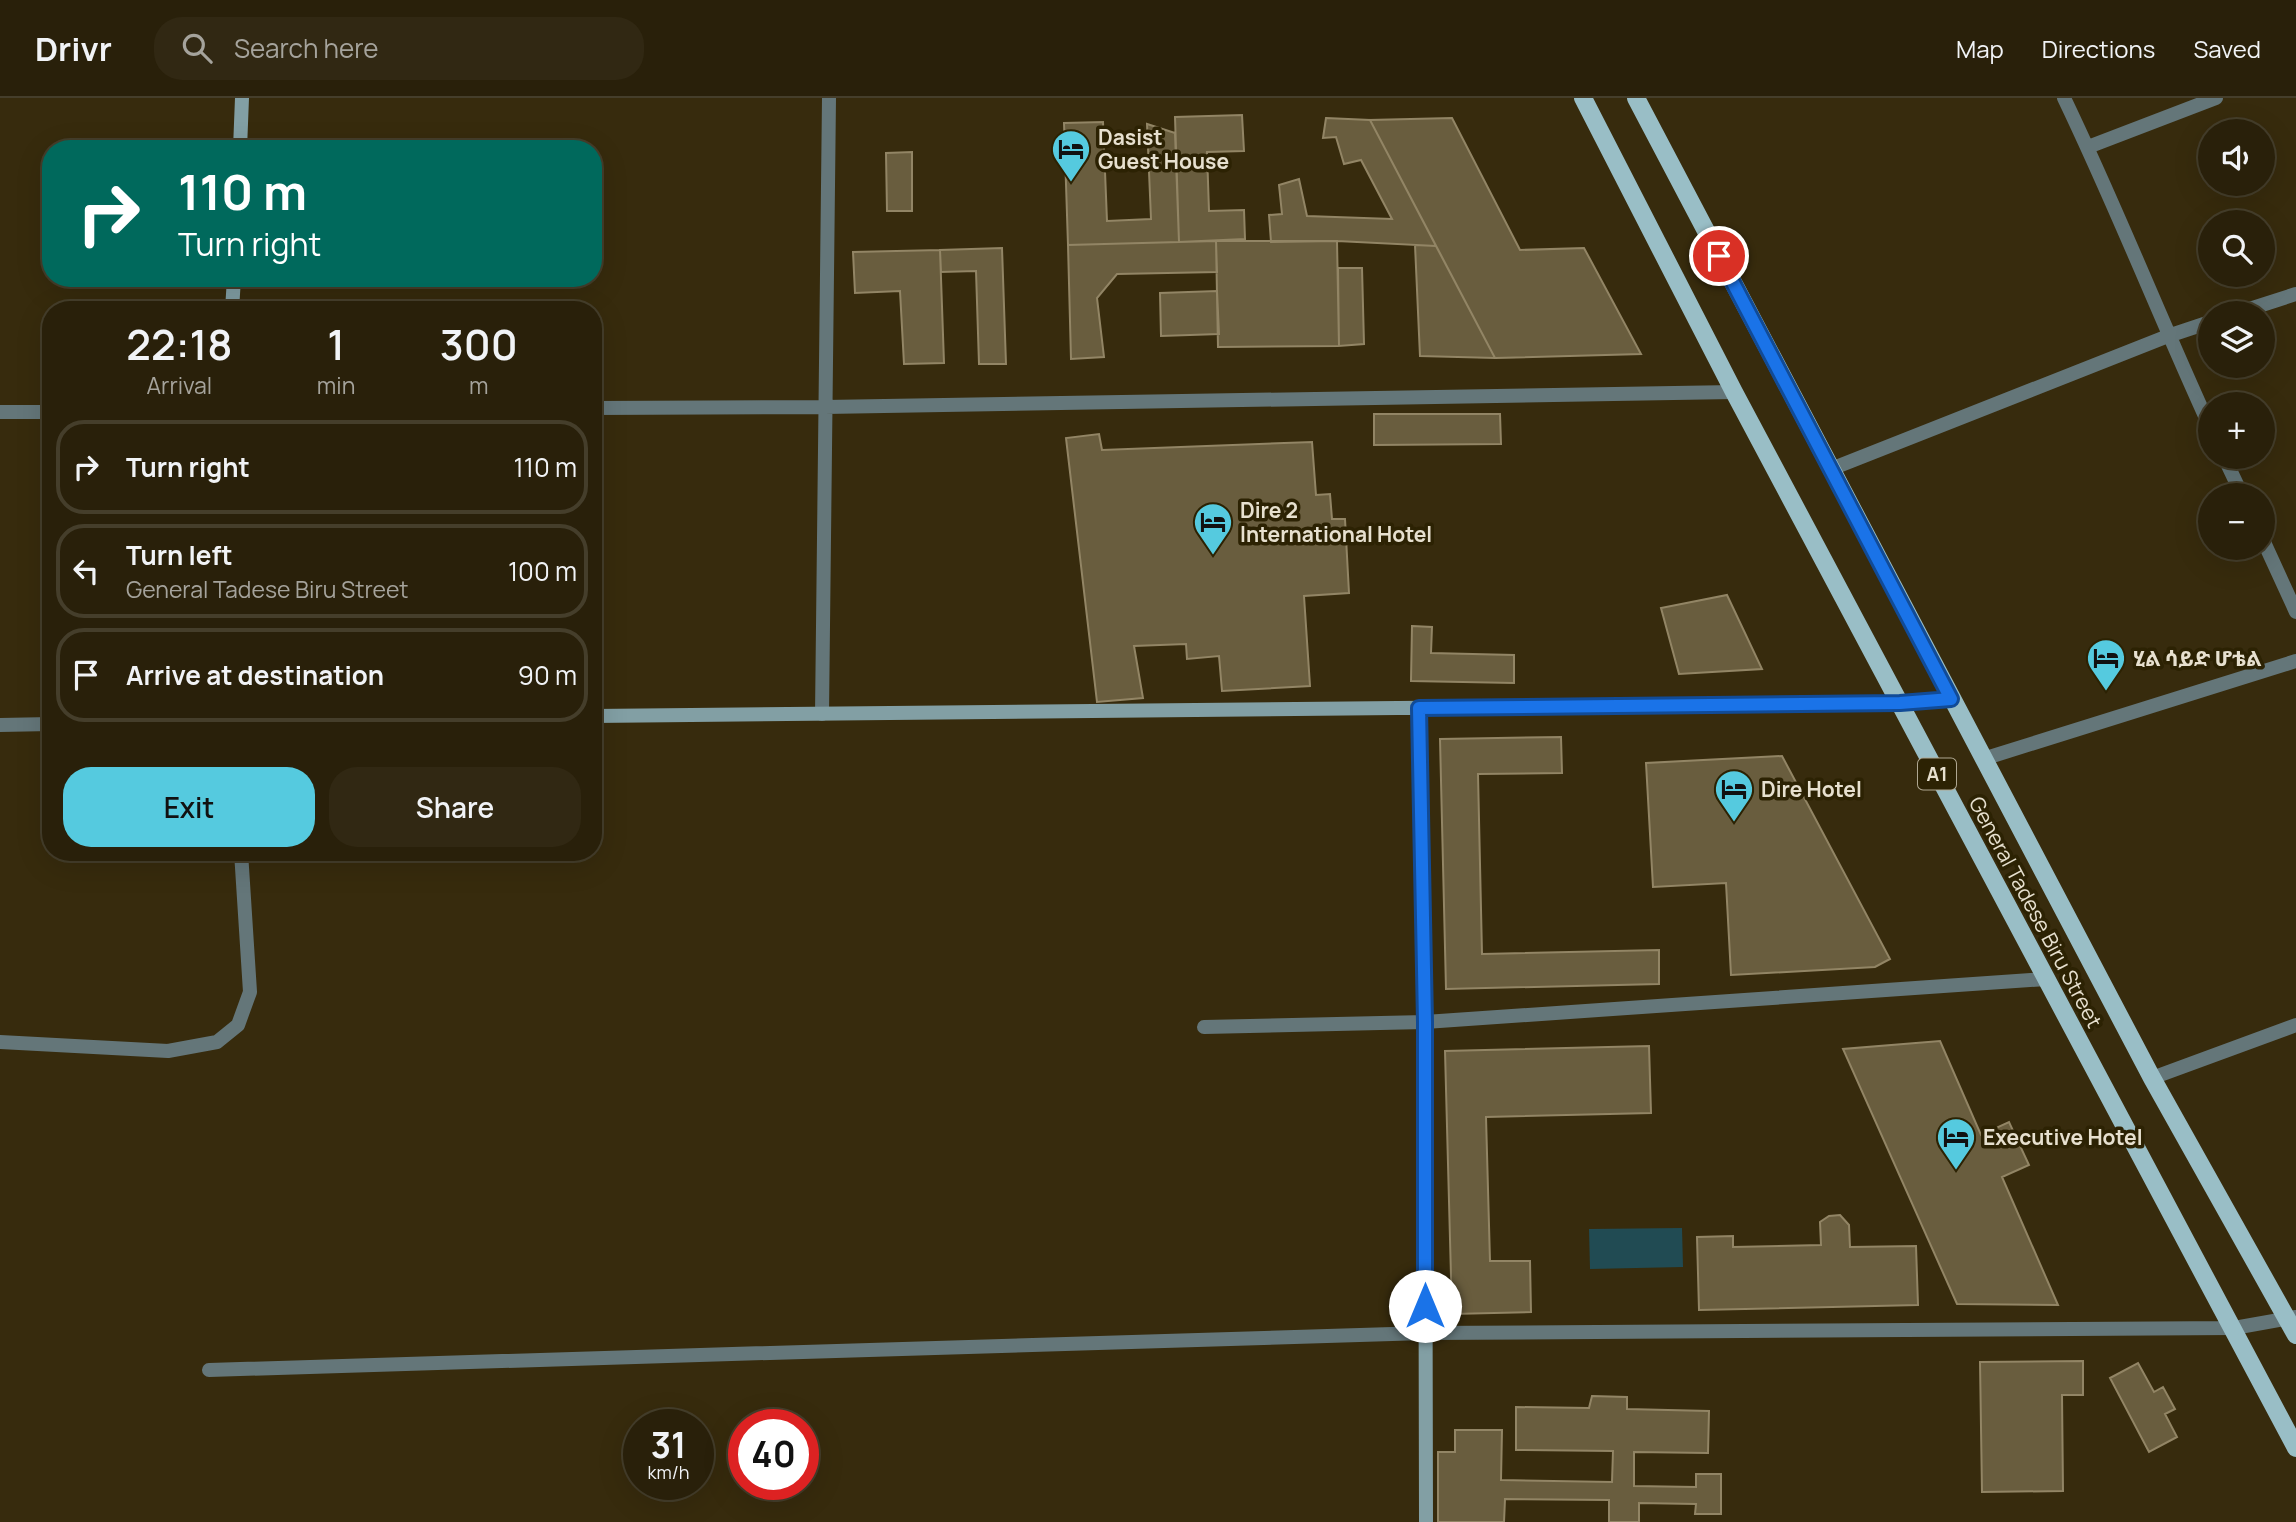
<!DOCTYPE html>
<html lang="en">
<head>
<meta charset="utf-8">
<style>
  body { margin:0; font-family:Manrope,"Noto Sans Ethiopic",sans-serif; background:#312813; color:#f1f3f6; height:100vh; display:flex; flex-direction:column; font-size:26px; white-space:nowrap }
  * { box-sizing:border-box; margin:0 }
  p { font-size:23px; color:#a5a39c }
  .icon { flex:none; width:38px; height:38px; fill:none; stroke:currentColor; stroke-width:2; stroke-linecap:round; stroke-linejoin:round }
  .map { position:relative; flex:1; overflow:hidden }
  .drawer { position:absolute; left:42px; top:203px; width:560px; height:560px; display:flex; flex-direction:column; background:#29200a; border-radius:28px; box-shadow:0 7px 28px #0002,0 0 0 2px #453e2b }
  .drawer>* { flex:none }
  .top-card { position:absolute; left:42px; top:42px; width:560px; height:147px; border-radius:28px; box-shadow:0 7px 28px #0002,0 0 0 2px #453e2b; background:#00695c; color:#fff; overflow:hidden }
  .buttons { position:absolute; left:2198px; top:21px; display:grid; gap:14px }
  .buttons a { display:grid; place-items:center; width:77px; height:77px; border-radius:50%; background:#29200a; box-shadow:0 7px 28px #0002,0 0 0 2px #453e2b; font-size:35px }
  .speed { position:absolute; left:623px; top:1311px; display:flex; gap:14px; font-size:35px; font-weight:700; text-align:center }
  .speed>* { display:grid; place-content:center; width:91px; height:91px; border-radius:50%; background:#29200a; box-shadow:0 7px 28px #0002,0 0 0 2px #453e2b; line-height:1 }
  .speed small { font-size:18px; font-weight:400 }
  .speed .limit { border:10px solid #d22; background:#fff; color:#111 }
  .pin { position:absolute; display:grid; place-items:center; width:60px; height:60px; color:#fff; margin:-30px; border:4px solid #fff; border-radius:50%; box-shadow:0 2px 7px #0007 }
  .me { position:absolute; width:77px; margin:-38px; rotate:0deg; stroke-linejoin:round; filter:drop-shadow(0 0 5px #0008) }
  .turn { display:flex; align-items:center; gap:24px; height:147px; padding:0 21px; font-size:32px }
  .turn .icon { width:91px; height:91px; stroke-width:2.5 }
  .turn b { display:block; font-size:49px; line-height:60px }
  .eta { display:flex; justify-content:space-evenly; align-items:center; height:119px; text-align:center }
  .eta b { font-size:42px; font-weight:600; line-height:49px }
  .primary-button { display:flex; gap:14px; margin-top:auto; padding:14px 21px }
  .primary-button a { flex:1; height:80px; border-radius:28px; background:#55cadf; color:#111; font-size:28px; font-weight:600; line-height:80px; text-align:center }
  .primary-button a+a { background:#312813; color:#f1f3f6 }
  ul { padding:0; list-style:none }
  li { display:flex; align-items:center; gap:21px; height:94px; margin:0 14px 10px; padding:0 7px; border:4px solid #453e2b; border-radius:28px }
  li div { flex:1 }
  li b { display:block; font-size:26px }
  li em { font-style:normal }
  header { display:flex; align-items:center; gap:42px; box-sizing:border-box; height:98px; padding:0 35px; background:#29200a; border-bottom:2px solid #453e2b }
  header strong { font-size:33px }
  nav { display:flex; gap:38px; margin-inline-start:auto; font-size:24px }
  .search { width:490px; height:63px; background:#312813; display:flex; align-items:center; gap:18px; box-sizing:border-box; padding:0 24px; border-radius:28px; color:#a5a39c; font-size:26px }
  .map>svg:first-child { display:block }
  .water { fill:#214b53 }
  .building { fill:#695d3e; stroke:#928565; stroke-width:2 }
  .lines { fill:none; stroke-linecap:round; stroke-linejoin:round }
  .street { stroke:#647679; stroke-width:14 }
  .secondary { stroke:#829fa4; stroke-width:14 }
  .primary { stroke:#99bec6; stroke-width:18 }
  .route-casing { stroke:#114b97; stroke-width:18 }
  .route { stroke:#1a73e8; stroke-width:12 }
  .labels { text-anchor:middle; dominant-baseline:central; stroke-width:7; stroke-linejoin:round; paint-order:stroke }
  .shield { fill:#2c2203; stroke:#afa792; stroke-width:2 }
  .shield-label { font-size:19px; font-weight:bold; fill:#e7e0cf }
  .poi-label { font-size:21px; font-weight:bold; fill:#e7e0cf; stroke:#2c2203; text-anchor:start }
  .street-label { font-size:21px; fill:#e7e0cf; stroke:#2c2203 }
</style>
</head>
<body>
<header>
<strong>Drivr</strong>
<div class="search"><svg class="icon" aria-label="search" viewBox="0 0 24 24"><circle cx="10" cy="10" r="6"/><path d="M15 15l6 6"/></svg>Search here</div>
<nav><a>Map</a><a>Directions</a><a>Saved</a></nav>
</header>
<div class="map">
<svg width="2296" height="1424" viewBox="0 0 2296 1424">
  <rect width="100%" height="100%" fill="#372b0d"/>
  <path class="water" d="M1682 1130 1683 1169 1590 1171 1589 1131Z"/>
  <path class="building" d="M1242 17 1244 53 1207 54 1209 113 1244 112 1245 141 1179 144 1175 19Z
    M1326 20 1370 22 1436 148 1337 143 1271 144 1269 117 1282 116 1279 87 1299 81 1307 118 1392 121 1361 62 1344 66 1336 39 1323 40Z
    M1452 20 1520 152 1584 150 1641 256 1495 260 1370 22Z
    M1103 24 1107 123 1151 121 1147 26 1175 35 1179 144 1068 147 1064 25Z
    M912 54V113H887L886 55Z
    M1216 143H1337L1339 248 1218 249Z
    M1216 143 1217 174 1117 176 1097 200 1104 259 1071 261 1068 147Z
    M1415 147 1436 148 1495 260 1420 258Z
    M1002 150 1006 266H979L976 173 941 174 940 152Z
    M940 152 944 265 904 266 900 193 855 195 853 154Z
    M1338 170H1362L1364 246 1339 248Z
    M1217 193 1219 236 1161 238 1160 195Z
    M1374 316H1500L1501 346 1374 347Z
    M1099 336 1102 352 1312 344 1316 397 1330 396 1332 421H1345L1349 495 1304 498 1310 588 1222 593 1219 558 1187 561 1186 546 1134 548 1143 600 1097 604 1066 340Z
    M1727 497 1762 571 1679 576 1661 510Z
    M1412 528 1432 529 1431 555 1514 557V585L1411 583Z
    M1561 639 1562 675 1478 676 1482 856 1659 852V886L1446 891 1440 641Z
    M1782 658 1890 861 1875 869 1731 877 1726 785 1653 789 1646 665Z
    M1940 943 1981 1037 2009 1024 2029 1067 2002 1079 2058 1207 1957 1206 1843 951Z
    M1649 948 1651 1015 1486 1019 1490 1163H1530L1531 1214 1452 1216 1445 953Z
    M1840 1117 1849 1127 1850 1149 1916 1148 1918 1207 1699 1212 1697 1139 1733 1138V1149L1821 1147 1820 1124 1829 1118Z
    M2083 1263V1297H2062L2063 1393 1982 1394 1980 1264Z
    M2138 1265 2154 1294 2163 1289 2175 1311 2165 1316 2177 1339 2149 1354 2110 1280Z
    M1592 1298 1627 1299V1311L1709 1313 1708 1355 1634 1354V1388L1696 1389V1376H1721V1416H1695L1696 1406 1639 1405V1424H1609V1402L1505 1401 1504 1424H1438V1354H1455V1332H1502L1501 1382 1612 1384 1613 1353 1516 1352V1309L1589 1310Z"/>
  <g class="lines">
    <path class="street" d="M2064 0C2116 108 2160 220 2210 329
      M2088 49 2216 0
      M2237 215 2296 196
      M593 310 825 309 1734 294
      M0 314H51
      M2224 359 2242 397
      M1831 371 2168 238 2210 224
      M2263 442 2296 514
      M822 616 829 0
      M0 627 51 626
      M1983 661 2296 563
      M1204 929 1425 924 2046 881
      M0 944 168 953 217 944 238 927 250 894 241 754
      M2152 980 2296 927
      M209 1272 1425 1235 2234 1230 2296 1219"/>
    <path class="secondary" d="M240 51 242 0
      M232 212 234 180
      M1419 610 1425 924 1426 1424
      M593 618 1900 605 1951 601"/>
    <path class="primary" d="M1583 0 1734 294 2296 1350
      M1636 0 2152 980 2296 1237"/>
  </g>
  <g class="lines">
    <g class="route-casing">
      <path id="route" d="M1425 1208V924L1419 610 1900 605 1951 601 1719 158"/>
    </g>
    <use href="#route" class="route"/>
  </g>
  <defs>
    <g id="hotel-pin" transform="scale(2.0125)"><path d="M0 17L-7.5 6A9.5 9.5 0 1 1 7.5 6Z" fill="#55cadf" stroke="#2c2203"/><path d="M-6-4.5h1.5V1H6V5H4.5V3h-9V5H-6ZM-4 0a1.8 1.8 0 1 1 3.6 0ZM.5 0V-2.5h3Q6-2.5 6 0Z" fill="#111"/></g>
  </defs>
  <g fill-rule="evenodd">
    <use href="#hotel-pin" x="1071" y="51"/>
    <use href="#hotel-pin" x="1213" y="424"/>
    <use href="#hotel-pin" x="2106" y="560"/>
    <use href="#hotel-pin" x="1734" y="691"/>
    <use href="#hotel-pin" x="1956" y="1039"/>
  </g>
  <g class="labels">
    <rect class="shield" x="1918" y="660.5" width="38" height="31" rx="5"/>
    <g class="shield-label">
      <text x="1937" y="676">A1</text>
    </g>
    <g class="poi-label">
      <text x="1098" y="39">Dasist<tspan x="1098" dy="24">Guest House</tspan></text>
      <text x="1240" y="412">Dire 2<tspan x="1240" dy="24">International Hotel</tspan></text>
      <text x="2133" y="560">ሂል ሳይድ ሆቴል</text>
      <text x="1761" y="691">Dire Hotel</text>
      <text x="1983" y="1039">Executive Hotel</text>
    </g>
    <g class="street-label">
      <text transform="translate(2036 814) rotate(62)">General Tadese Biru Street</text>
    </g>
  </g>
</svg>
<div class="buttons">
<a><svg class="icon" aria-label="sound" viewBox="0 0 24 24"><path d="M4 9h4l5-4v14l-5-4H4zM17 9q2 3 0 6"/></svg></a>
<a><svg class="icon" aria-label="search" viewBox="0 0 24 24"><circle cx="10" cy="10" r="6"/><path d="M15 15l6 6"/></svg></a>
<a><svg class="icon" aria-label="layers" viewBox="0 0 24 24"><path d="M12 4l9 5-9 5-9-5zM3 14l9 5 9-5"/></svg></a>
<a>+</a>
<a>−</a>
</div>
<div class="speed"><div>31<small>km/h</small></div><div class="limit">40</div></div>
<div class="pin" style="left:1719px;top:158px;background:#d93025"><svg class="icon" aria-label="arrive" viewBox="0 0 24 24"><path d="M6 21V4h12l-3 4 3 4H6"/></svg></div>
<svg class="me" style="left:1425px;top:1208px" viewBox="-20 -20 40 40"><circle r="19" fill="#fff"/><path d="M0-13L10 11 0 6-10 11z" fill="#1a73e8"/></svg>
<div class="top-card">
<div class="turn"><svg class="icon" aria-label="right" viewBox="0 0 24 24"><path d="M7 20v-9h11M14 6l5 5-5 5"/></svg><div><b>110 m</b>Turn right</div></div>
</div>
<section class="drawer">
<div class="eta">
<div><b>22:18</b><p>Arrival</p></div>
<div><b>1</b><p>min</p></div>
<div><b>300</b><p>m</p></div>
</div>
<ul>
<li><svg class="icon" aria-label="right" viewBox="0 0 24 24"><path d="M7 20v-9h11M14 6l5 5-5 5"/></svg><div><b>Turn right</b></div><em>110 m</em></li>
<li><svg class="icon" aria-label="left" viewBox="0 0 24 24"><path d="M17 20v-9H6M10 6l-5 5 5 5"/></svg><div><b>Turn left</b><p>General Tadese Biru Street</p></div><em>100 m</em></li>
<li><svg class="icon" aria-label="arrive" viewBox="0 0 24 24"><path d="M6 21V4h12l-3 4 3 4H6"/></svg><div><b>Arrive at destination</b></div><em>90 m</em></li>
</ul>
<div class="primary-button"><a>Exit</a><a>Share</a></div>
</section>
</div>
</body>
</html>
